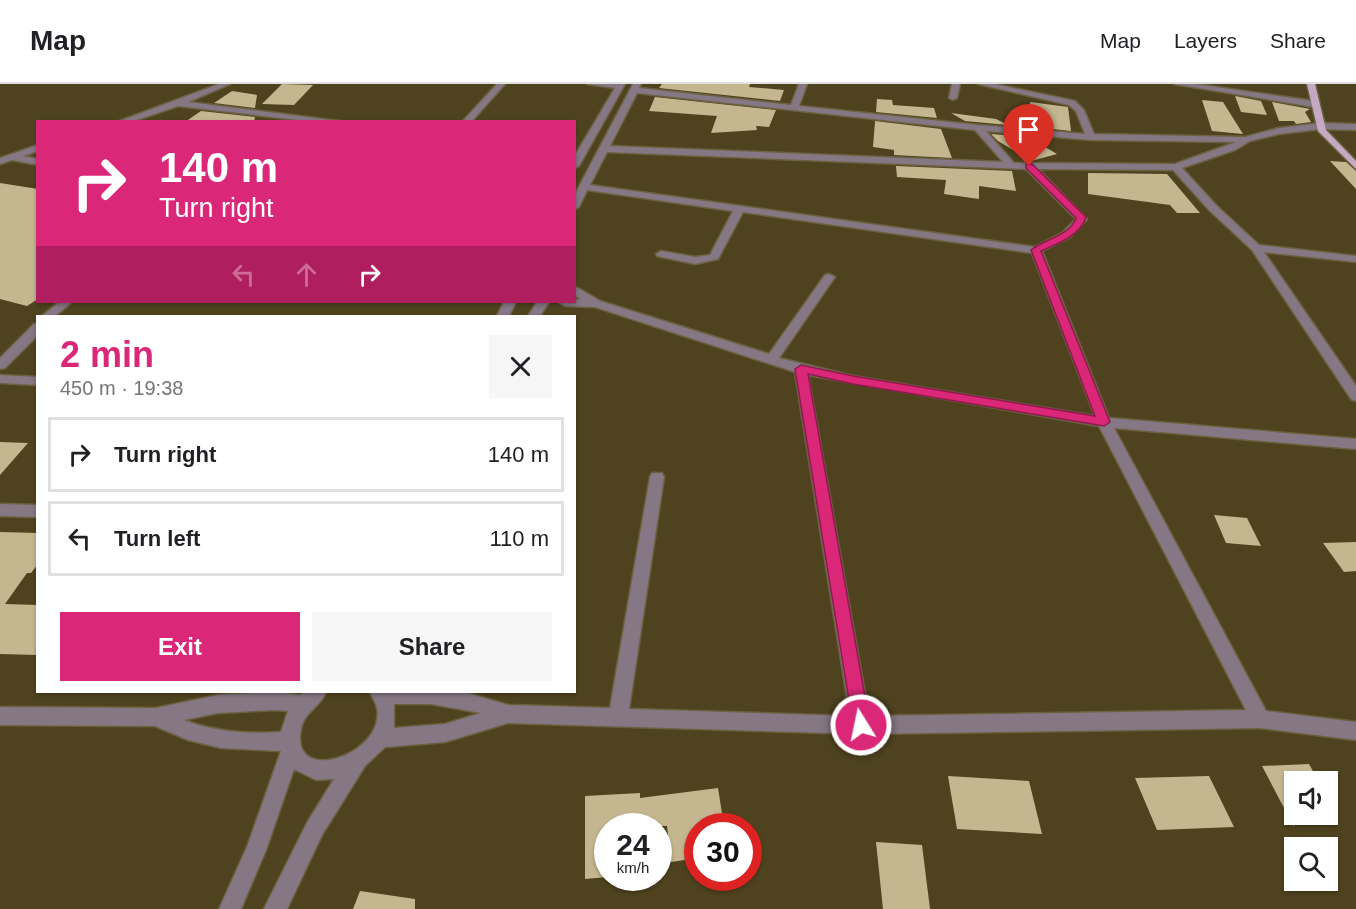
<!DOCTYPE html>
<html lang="en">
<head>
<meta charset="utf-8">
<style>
  body { margin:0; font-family:Arial,sans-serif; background:#f6f6f6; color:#202124; height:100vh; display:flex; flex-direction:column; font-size:22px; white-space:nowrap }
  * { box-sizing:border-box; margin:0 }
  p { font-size:20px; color:#757577 }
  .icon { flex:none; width:33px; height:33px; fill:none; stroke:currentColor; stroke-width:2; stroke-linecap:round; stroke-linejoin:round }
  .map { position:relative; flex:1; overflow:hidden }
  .sheet { position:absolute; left:36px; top:231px; width:540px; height:378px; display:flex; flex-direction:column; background:#fff; border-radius:0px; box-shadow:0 2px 4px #0004 }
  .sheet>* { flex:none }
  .banner { position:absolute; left:36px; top:36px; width:540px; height:183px; border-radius:0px; box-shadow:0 2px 4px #0004; background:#db2777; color:#fff; overflow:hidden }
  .buttons { position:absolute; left:1284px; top:687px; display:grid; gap:12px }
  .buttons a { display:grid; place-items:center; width:54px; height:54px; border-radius:0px; background:#fff; box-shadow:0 2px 4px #0004; font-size:30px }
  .speed { position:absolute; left:594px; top:729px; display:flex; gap:12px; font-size:30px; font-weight:700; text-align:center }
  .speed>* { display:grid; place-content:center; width:78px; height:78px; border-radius:50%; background:#fff; box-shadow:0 2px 4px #0004; line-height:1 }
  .speed small { font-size:15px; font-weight:400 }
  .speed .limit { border:9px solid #d22; background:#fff; color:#111 }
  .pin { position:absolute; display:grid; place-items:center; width:51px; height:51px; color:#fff; margin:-62px -26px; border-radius:50% 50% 50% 0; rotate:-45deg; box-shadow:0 0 6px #0007 }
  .pin .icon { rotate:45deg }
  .me { position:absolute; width:66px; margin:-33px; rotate:350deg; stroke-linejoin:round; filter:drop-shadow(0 0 4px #0008) }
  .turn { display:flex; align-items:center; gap:21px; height:126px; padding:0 24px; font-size:27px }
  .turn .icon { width:78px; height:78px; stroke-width:2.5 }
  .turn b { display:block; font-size:42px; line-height:51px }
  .lanes { display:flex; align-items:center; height:57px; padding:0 24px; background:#0003; justify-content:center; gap:30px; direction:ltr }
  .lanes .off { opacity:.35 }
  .round { display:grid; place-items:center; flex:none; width:63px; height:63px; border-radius:0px; background:#f6f6f6 }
  .summary { display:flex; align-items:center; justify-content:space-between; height:102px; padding:0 24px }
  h1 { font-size:36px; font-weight:700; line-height:45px; color:#db2777 }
  .cta { display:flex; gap:12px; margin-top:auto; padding:12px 24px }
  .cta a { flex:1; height:69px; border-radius:0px; background:#db2777; color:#fff; font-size:24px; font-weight:700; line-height:69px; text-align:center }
  .cta a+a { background:#f6f6f6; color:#202124 }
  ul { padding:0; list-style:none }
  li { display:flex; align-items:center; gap:18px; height:75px; margin:0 12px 9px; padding:0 12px; border:3px solid #e0e0e0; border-radius:0px }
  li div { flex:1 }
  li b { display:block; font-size:22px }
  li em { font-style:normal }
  header { display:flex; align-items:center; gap:36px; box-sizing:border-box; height:84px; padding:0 30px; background:#fff; border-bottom:2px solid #e0e0e0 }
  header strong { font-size:28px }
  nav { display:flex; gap:33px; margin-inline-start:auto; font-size:21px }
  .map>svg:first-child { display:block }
  .building { fill:#c4b790 }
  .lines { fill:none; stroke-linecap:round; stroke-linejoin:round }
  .minor-casing { stroke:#6b603f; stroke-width:3 }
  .major-casing { stroke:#6b603f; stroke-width:3 }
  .minor { fill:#857783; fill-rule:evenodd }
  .major { fill:#c5a8c1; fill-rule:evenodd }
  .route { fill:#db2777; stroke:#8e194d; stroke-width:1.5 }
</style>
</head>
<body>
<header>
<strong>Map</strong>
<nav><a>Map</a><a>Layers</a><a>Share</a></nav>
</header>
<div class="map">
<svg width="1356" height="825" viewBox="0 0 1356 825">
  <rect width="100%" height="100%" fill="#4f431f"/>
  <path class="building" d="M282 0 313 1 294 21 262 20Z
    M662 0H750L749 3 784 6 780 17 659 4Z
    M232 7 257 11 255 24 214 19Z
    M1235 12 1261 17 1267 31 1241 28Z
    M655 13 776 26 769 43 756 42 757 46 711 49 717 32 649 27Z
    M877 15 892 16 893 21 934 24 937 34 876 28Z
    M1202 16 1223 18 1243 50 1212 47Z
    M1030 18 1068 23 1071 47 1034 43Z
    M1272 18 1310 25 1305 28 1311 38 1296 40 1294 37H1279Z
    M201 27 255 33 254 38H185Z
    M951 29 996 35 1008 41 965 37Z
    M875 37 941 45 952 74 894 71V66L873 63Z
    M991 50 1028 53 1057 70 1031 77 998 57Z
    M1330 77 1346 78 1356 87V105Z
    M896 82 1012 87 1016 107 979 102V115L944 110 946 96 897 93Z
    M1088 89 1167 90 1200 129H1177L1170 121 1088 110Z
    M0 99 38 105V215L27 222 0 215Z
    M0 358 28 359 0 391Z
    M1214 431 1247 434 1261 462 1226 459Z
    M0 448 38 449V480L31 489H27L5 520 38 521V571L0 570Z
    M1356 458V487L1344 488 1323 459Z
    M1309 680 1319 698H1294V743L1262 682Z
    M948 692 1029 697 1042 750 957 745Z
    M1209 692 1234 743 1157 746 1135 694Z
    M718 704 724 742H698V774L671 778 667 742H608V793L585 795V712L640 709V714Z
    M876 758 922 761 930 825H883Z
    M360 807 415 815V825H353Z"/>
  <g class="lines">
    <g class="minor-casing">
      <path id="minor" d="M219 0H230L188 18 346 38H315L178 22 131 38H117Z
        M497 0H505L471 38H462Z
        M587 0H625L579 82 574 85V73L615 4Z
        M633 0H641L639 4 791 21 799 0H807L799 22 978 41 1085 50 1076 27 1069 21 978 0H994L1075 17 1084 26 1094 50 1245 53 1279 44 1321 39 1356 40V46L1321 45 1279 50 1250 57 1235 66 1182 84 1217 122 1259 161 1356 172V178L1264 168 1356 302V317L1351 315 1252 166 1209 126 1173 86 1038 85 1087 135 1070 153 1042 167 1109 334 1356 355V365L1114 344 1266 627 1356 638V656L1260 644 861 650 508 639 445 658 385 663 365 682 322 751 287 825H264L308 737 334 695 316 696 294 685 266 766 241 825H219L247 763 281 667 221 664 188 656 155 642 0 641V623L156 624 218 611 275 608 300 611 304 608H326C321 622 304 628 301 645 289 703 386 671 377 624 376 619 372 613 370 608H464L508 621 610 624 650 393 652 389H662L664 393 629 625 850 632 795 288 595 223 565 222 559 218 581 215 574 211V203L578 204 600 217 769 270 825 191 829 190 835 193 779 274 853 292 1095 332 1032 169 743 128 718 175 695 180 657 172 656 170 661 167 695 173 710 171 733 127 587 106 579 123 574 126V112ZM637 9 975 46 1003 78 610 62ZM986 47 1091 56 1236 58 1175 80 1014 79ZM607 68 1026 85 1076 135 1062 149 1035 163 590 101ZM808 291 1099 342 1246 626 869 632ZM394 620H431L481 629 445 640 394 644ZM275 626 288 627 281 648C248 650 214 648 184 636L218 629Z
        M952 0H960L957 14 953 16 949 14Z
        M1174 0H1195L1314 17 1318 20 1314 23Z
        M38 61V67L23 72 38 75V81L12 76 0 80V74Z
        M59 218H72L55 232H42Z
        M504 218H516L509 232H497Z
        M537 218H549L540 232H528Z
        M38 239V251L5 284 0 285V274L34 240Z
        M0 291 38 293V301L0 299Z
        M0 420 38 421V433L0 432Z"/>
    </g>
    <g class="major-casing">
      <path id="major" d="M1307 0H1315L1326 46 1356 77V85L1318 47Z"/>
    </g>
    <use href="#minor" class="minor"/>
    <use href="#major" class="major"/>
  </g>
  <path class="route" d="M1026 80H1032L1086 133C1080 152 1058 159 1041 167L1110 338 1104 342 853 300 808 290 870 641 868 647 861 649 855 647 853 641 795 285 801 281 853 292 1095 332 1031 166C1044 155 1070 152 1076 134L1026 84Z"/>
</svg>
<div class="buttons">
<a><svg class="icon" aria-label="sound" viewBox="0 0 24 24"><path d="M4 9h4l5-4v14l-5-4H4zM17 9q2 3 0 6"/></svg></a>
<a><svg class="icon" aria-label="search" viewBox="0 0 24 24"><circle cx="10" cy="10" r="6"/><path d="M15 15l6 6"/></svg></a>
</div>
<div class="speed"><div>24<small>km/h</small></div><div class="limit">30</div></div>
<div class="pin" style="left:1029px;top:82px;background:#d93025"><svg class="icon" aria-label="arrive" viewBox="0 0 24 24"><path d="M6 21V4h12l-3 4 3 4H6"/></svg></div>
<svg class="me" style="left:861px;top:641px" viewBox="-20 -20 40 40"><circle r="17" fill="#db2777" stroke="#fff" stroke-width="3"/><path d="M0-11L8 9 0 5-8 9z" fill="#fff"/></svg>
<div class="banner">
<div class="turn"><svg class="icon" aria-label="right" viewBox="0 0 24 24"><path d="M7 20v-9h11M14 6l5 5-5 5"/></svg><div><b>140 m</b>Turn right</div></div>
<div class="lanes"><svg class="icon off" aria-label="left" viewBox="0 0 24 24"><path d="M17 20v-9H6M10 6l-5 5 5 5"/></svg><svg class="icon off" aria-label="ahead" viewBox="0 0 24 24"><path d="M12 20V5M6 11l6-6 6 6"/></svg><svg class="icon" aria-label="right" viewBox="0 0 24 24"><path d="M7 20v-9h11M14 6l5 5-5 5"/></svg></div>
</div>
<section class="sheet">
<div class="summary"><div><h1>2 min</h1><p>450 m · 19:38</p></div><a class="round"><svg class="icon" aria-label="close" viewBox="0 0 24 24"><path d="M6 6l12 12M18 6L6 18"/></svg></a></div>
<ul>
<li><svg class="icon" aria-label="right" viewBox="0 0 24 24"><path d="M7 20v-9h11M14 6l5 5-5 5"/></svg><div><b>Turn right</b></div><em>140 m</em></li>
<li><svg class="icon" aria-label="left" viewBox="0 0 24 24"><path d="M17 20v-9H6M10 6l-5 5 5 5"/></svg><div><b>Turn left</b></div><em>110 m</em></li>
</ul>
<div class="cta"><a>Exit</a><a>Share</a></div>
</section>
</div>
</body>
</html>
